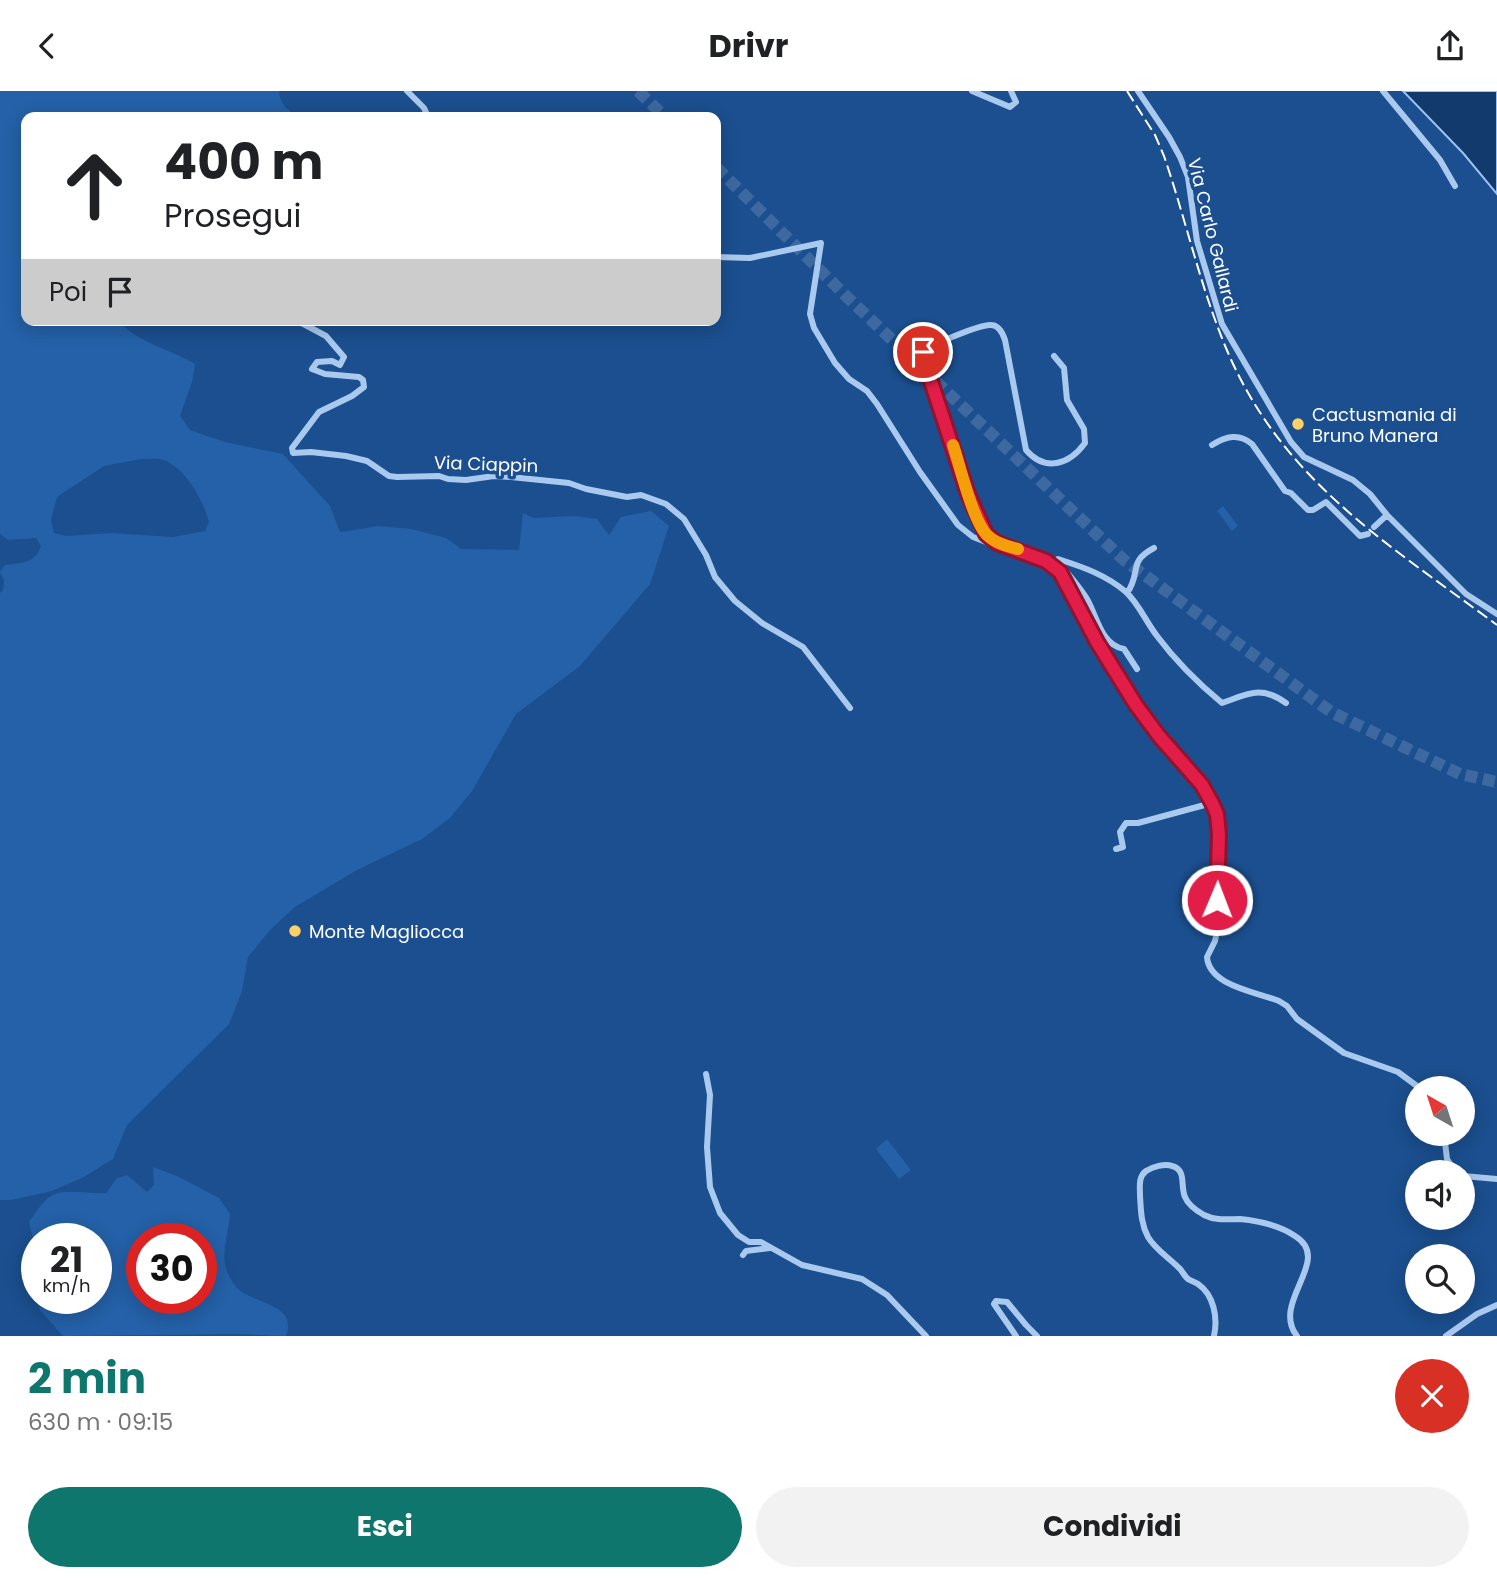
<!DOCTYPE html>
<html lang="it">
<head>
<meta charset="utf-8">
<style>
  body { margin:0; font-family:Poppins,sans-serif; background:#f2f2f2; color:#202124; height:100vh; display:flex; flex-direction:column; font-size:26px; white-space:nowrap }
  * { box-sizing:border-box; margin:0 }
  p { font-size:23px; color:#757577 }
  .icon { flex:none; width:38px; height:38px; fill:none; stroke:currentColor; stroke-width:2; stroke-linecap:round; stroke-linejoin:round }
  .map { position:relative; height:1245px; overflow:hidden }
  .details { display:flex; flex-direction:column; background:#fff; flex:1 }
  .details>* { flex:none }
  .hud { position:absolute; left:21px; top:21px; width:700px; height:214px; border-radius:14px; box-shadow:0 4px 18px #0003; background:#fff; color:#202124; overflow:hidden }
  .needle { width:46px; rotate:321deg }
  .buttons { position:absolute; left:1405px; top:985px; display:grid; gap:14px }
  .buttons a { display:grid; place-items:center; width:70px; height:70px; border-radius:50%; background:#fff; box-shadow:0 4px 18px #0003; font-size:35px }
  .speed { position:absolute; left:21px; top:1132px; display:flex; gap:14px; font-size:35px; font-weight:700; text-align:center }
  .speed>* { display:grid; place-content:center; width:91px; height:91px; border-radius:50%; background:#fff; box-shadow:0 4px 18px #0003; line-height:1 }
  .speed small { font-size:18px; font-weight:400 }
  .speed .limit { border:10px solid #d22; background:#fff; color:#111 }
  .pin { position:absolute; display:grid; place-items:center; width:60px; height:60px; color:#fff; margin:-30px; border:4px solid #fff; border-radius:50%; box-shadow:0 2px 7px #0007 }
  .me { position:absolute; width:77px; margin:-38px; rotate:1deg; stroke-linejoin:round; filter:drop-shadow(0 0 5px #0008) }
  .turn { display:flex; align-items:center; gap:24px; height:147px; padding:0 28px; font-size:32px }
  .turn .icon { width:91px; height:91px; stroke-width:2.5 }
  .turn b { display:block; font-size:49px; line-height:60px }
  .then { display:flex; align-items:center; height:66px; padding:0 28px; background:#0003; gap:14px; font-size:26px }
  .round { display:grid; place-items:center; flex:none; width:74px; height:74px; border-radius:37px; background:#f2f2f2 }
  .overview { display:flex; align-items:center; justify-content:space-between; height:119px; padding:0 28px }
  h1 { font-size:42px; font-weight:700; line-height:52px; color:#0f766e }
  .action { display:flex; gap:14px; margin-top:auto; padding:14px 28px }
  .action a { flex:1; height:80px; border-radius:42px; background:#0f766e; color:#fff; font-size:28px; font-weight:700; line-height:80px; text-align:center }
  .action a+a { background:#f2f2f2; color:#202124 }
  header { display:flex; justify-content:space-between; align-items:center; height:91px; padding:0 28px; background:#fff; font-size:32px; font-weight:700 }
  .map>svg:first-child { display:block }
  .green { fill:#2461a8; fill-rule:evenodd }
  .water { fill:#123a6d; stroke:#9cc4f0; stroke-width:2 }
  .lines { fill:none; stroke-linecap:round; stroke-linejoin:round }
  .highway-tunnel { stroke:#3d69a0; stroke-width:12; stroke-dasharray:12 6; stroke-linecap:butt }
  .street { stroke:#a9c9ee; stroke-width:6 }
  .rail { stroke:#fff; stroke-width:2; stroke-dasharray:12 5; stroke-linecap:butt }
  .route-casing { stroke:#92132f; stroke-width:18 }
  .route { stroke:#e11d48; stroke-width:12 }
  .slow { stroke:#f59e0b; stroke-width:12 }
  .poi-dot { fill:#ffd166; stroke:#1b4f8f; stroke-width:2.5 }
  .labels { text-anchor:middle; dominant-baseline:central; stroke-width:7; stroke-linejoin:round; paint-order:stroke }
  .street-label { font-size:18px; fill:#fff; stroke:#1b4f8f }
  .poi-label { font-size:18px; fill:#fff; stroke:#1b4f8f; text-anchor:start }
</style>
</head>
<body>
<header><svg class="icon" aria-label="back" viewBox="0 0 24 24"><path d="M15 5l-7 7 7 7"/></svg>Drivr<svg class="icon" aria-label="share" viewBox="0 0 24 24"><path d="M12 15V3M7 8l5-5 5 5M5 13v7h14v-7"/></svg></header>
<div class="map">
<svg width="1497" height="1245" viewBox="0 0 1497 1245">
  <rect width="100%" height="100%" fill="#1b4f8f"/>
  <path class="green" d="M0 0H279C280 15 290 22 303 26H26V229H118C137 252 170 258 195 273L192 291 180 325 190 339 225 351 283 363 330 415 340 441 378 435 412 438 446 447 461 458 519 459 523 422 533 427 574 425 597 428 609 444 621 426 651 420 669 435 650 493 580 575 516 623 472 700 450 727 422 748 357 779 295 816 270 839 248 866 242 900 229 933 127 1034 113 1068 84 1086 52 1100 11 1109H0V502L3 499 4 490 0 481 5 474C21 472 36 472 41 455L36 447 8 449 0 443ZM141 368C148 368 157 367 164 369 186 378 203 409 209 431L205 440 173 446 111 442 66 445 54 442 51 429 57 406 104 375Z
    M1223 415 1238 435 1232 440 1217 420Z
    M887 1048 911 1079 899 1088 876 1058Z
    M153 1076 177 1085 219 1107 230 1123C229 1139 221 1162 226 1178 228 1183 233 1193 237 1197 253 1213 298 1212 286 1245L237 1243 63 1245 40 1219 37 1208H96V1148H37V1152L33 1147 29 1131C35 1123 42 1110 51 1105 64 1097 89 1103 106 1102L117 1087 127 1084 147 1101 154 1094ZM201 1148V1208H142V1148Z"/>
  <path class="water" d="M1403 0H1497V103L1463 62Z"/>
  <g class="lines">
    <path class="highway-tunnel" d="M638 0 665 26
      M716 76 847 206 1124 469 1331 621 1460 683 1497 691"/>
    <path class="street" d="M407 0 424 17 428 26
      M972 0 1010 16 1016 11 1011 0
      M1138 0 1169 46 1180 66 1188 86 1197 150 1222 233 1291 351 1304 366 1353 389 1370 403 1387 424 1466 503 1497 523
      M1383 0 1440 69 1455 95
      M716 166 750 167 821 152 810 223 814 237 835 272 849 288 867 300 877 313 920 381 958 434 973 446 1012 461 1046 470 1060 481 1097 551 1136 614 1159 645 1202 694 1212 712 1217 723 1219 744 1218 835 1215 850 1207 866C1209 895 1257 901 1279 910L1287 915 1297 928 1344 962 1398 981 1421 998
      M296 229 326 245 344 266 340 274 332 270 317 271 312 278 325 283 359 286 363 289 364 296 352 305 319 321 292 357 293 362 311 361 346 365 367 370 389 385 397 386 439 385 448 388 466 389 494 385 511 386 569 392 586 398 627 406 641 404 666 413 684 428 706 464 715 486 735 510 762 532 803 556 850 617
      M1212 354C1226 345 1239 342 1252 353L1285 400 1291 402 1308 419H1313L1326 411 1360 445 1368 443
      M1374 436 1387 424
      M1028 464C1012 452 992 454 982 435L930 289 923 261C930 254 981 233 991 234 999 234 1003 243 1005 249L1026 359C1045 381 1069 374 1085 352L1084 338 1067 309 1064 277 1054 265
      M1056 470C1062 474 1083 501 1087 508 1097 525 1101 554 1124 558L1137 578
      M1051 473 1058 468C1083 476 1106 484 1126 501 1139 513 1146 531 1157 545 1175 569 1199 593 1222 612 1248 603 1261 594 1286 612
      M1127 502C1142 481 1127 471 1154 457
      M1116 758 1123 756 1120 741 1126 732H1138L1212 712
      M706 983 710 1004 707 1056 710 1096 720 1122 738 1144 749 1151H761L802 1174 862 1188 887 1204 926 1245
      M1444 1043 1447 1068 1456 1082
      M1463 1085 1497 1088
      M743 1164 746 1160 770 1157
      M1016 1245 994 1213 996 1210 1007 1211 1026 1234 1037 1245
      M1214 1245C1218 1227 1214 1204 1198 1193 1195 1191 1191 1190 1188 1188 1184 1185 1182 1179 1178 1176 1168 1166 1155 1158 1148 1146 1141 1133 1141 1120 1140 1105 1140 1096 1138 1086 1146 1080 1152 1076 1165 1072 1172 1075 1187 1079 1180 1095 1185 1106 1188 1114 1197 1120 1204 1124 1216 1130 1228 1128 1240 1128 1260 1130 1279 1134 1295 1145 1334 1169 1270 1211 1297 1245
      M1446 1245 1477 1223 1497 1214"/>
    <path class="rail" d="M1127 0 1155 44 1164 65C1186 129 1200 195 1226 257 1281 389 1388 453 1497 534"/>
  </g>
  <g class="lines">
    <g class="route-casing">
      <path id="route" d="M923 261V266L968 403 986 443 997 452 1046 470 1060 481 1097 551 1136 614 1159 645 1202 694 1212 712 1217 723 1219 744 1217 809"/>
    </g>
    <use href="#route" class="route"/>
    <path class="slow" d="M953 354C960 375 973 430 987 444 995 452 1007 455 1018 458"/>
  </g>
  <g class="poi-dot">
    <circle cx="1298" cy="333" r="7"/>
    <circle cx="295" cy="840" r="7"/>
  </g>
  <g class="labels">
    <g class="street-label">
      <text transform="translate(1213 144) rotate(76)">Via Carlo Gallardi</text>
      <text transform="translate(486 373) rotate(2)">Via Ciappin</text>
    </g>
    <g class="poi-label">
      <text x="1312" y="323">Cactusmania di<tspan x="1312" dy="21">Bruno Manera</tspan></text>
      <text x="309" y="840">Monte Magliocca</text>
    </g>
  </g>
</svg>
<div class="buttons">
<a><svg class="needle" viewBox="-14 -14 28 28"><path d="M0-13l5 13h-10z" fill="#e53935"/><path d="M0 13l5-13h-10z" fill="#757577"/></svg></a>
<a><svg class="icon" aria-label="sound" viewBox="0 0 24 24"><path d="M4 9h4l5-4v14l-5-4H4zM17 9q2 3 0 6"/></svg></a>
<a><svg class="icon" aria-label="search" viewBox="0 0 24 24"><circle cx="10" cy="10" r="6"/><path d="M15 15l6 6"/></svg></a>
</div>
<div class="speed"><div>21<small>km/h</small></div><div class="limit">30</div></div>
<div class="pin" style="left:923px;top:261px;background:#d93025"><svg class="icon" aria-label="arrive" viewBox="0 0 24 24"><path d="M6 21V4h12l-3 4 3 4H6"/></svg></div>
<svg class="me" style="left:1217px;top:809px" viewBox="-20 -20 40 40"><circle r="17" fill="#e11d48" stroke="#fff" stroke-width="3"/><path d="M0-11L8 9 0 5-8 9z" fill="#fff"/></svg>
<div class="hud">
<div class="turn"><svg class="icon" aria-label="ahead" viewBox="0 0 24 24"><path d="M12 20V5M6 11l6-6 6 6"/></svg><div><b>400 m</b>Prosegui</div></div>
<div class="then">Poi<svg class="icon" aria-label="arrive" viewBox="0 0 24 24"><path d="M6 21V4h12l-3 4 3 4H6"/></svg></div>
</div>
</div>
<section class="details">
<div class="overview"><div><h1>2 min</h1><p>630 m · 09:15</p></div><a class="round" style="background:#d93025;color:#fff"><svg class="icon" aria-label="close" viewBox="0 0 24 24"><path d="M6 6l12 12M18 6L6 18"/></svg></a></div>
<div class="action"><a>Esci</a><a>Condividi</a></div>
</section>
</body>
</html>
